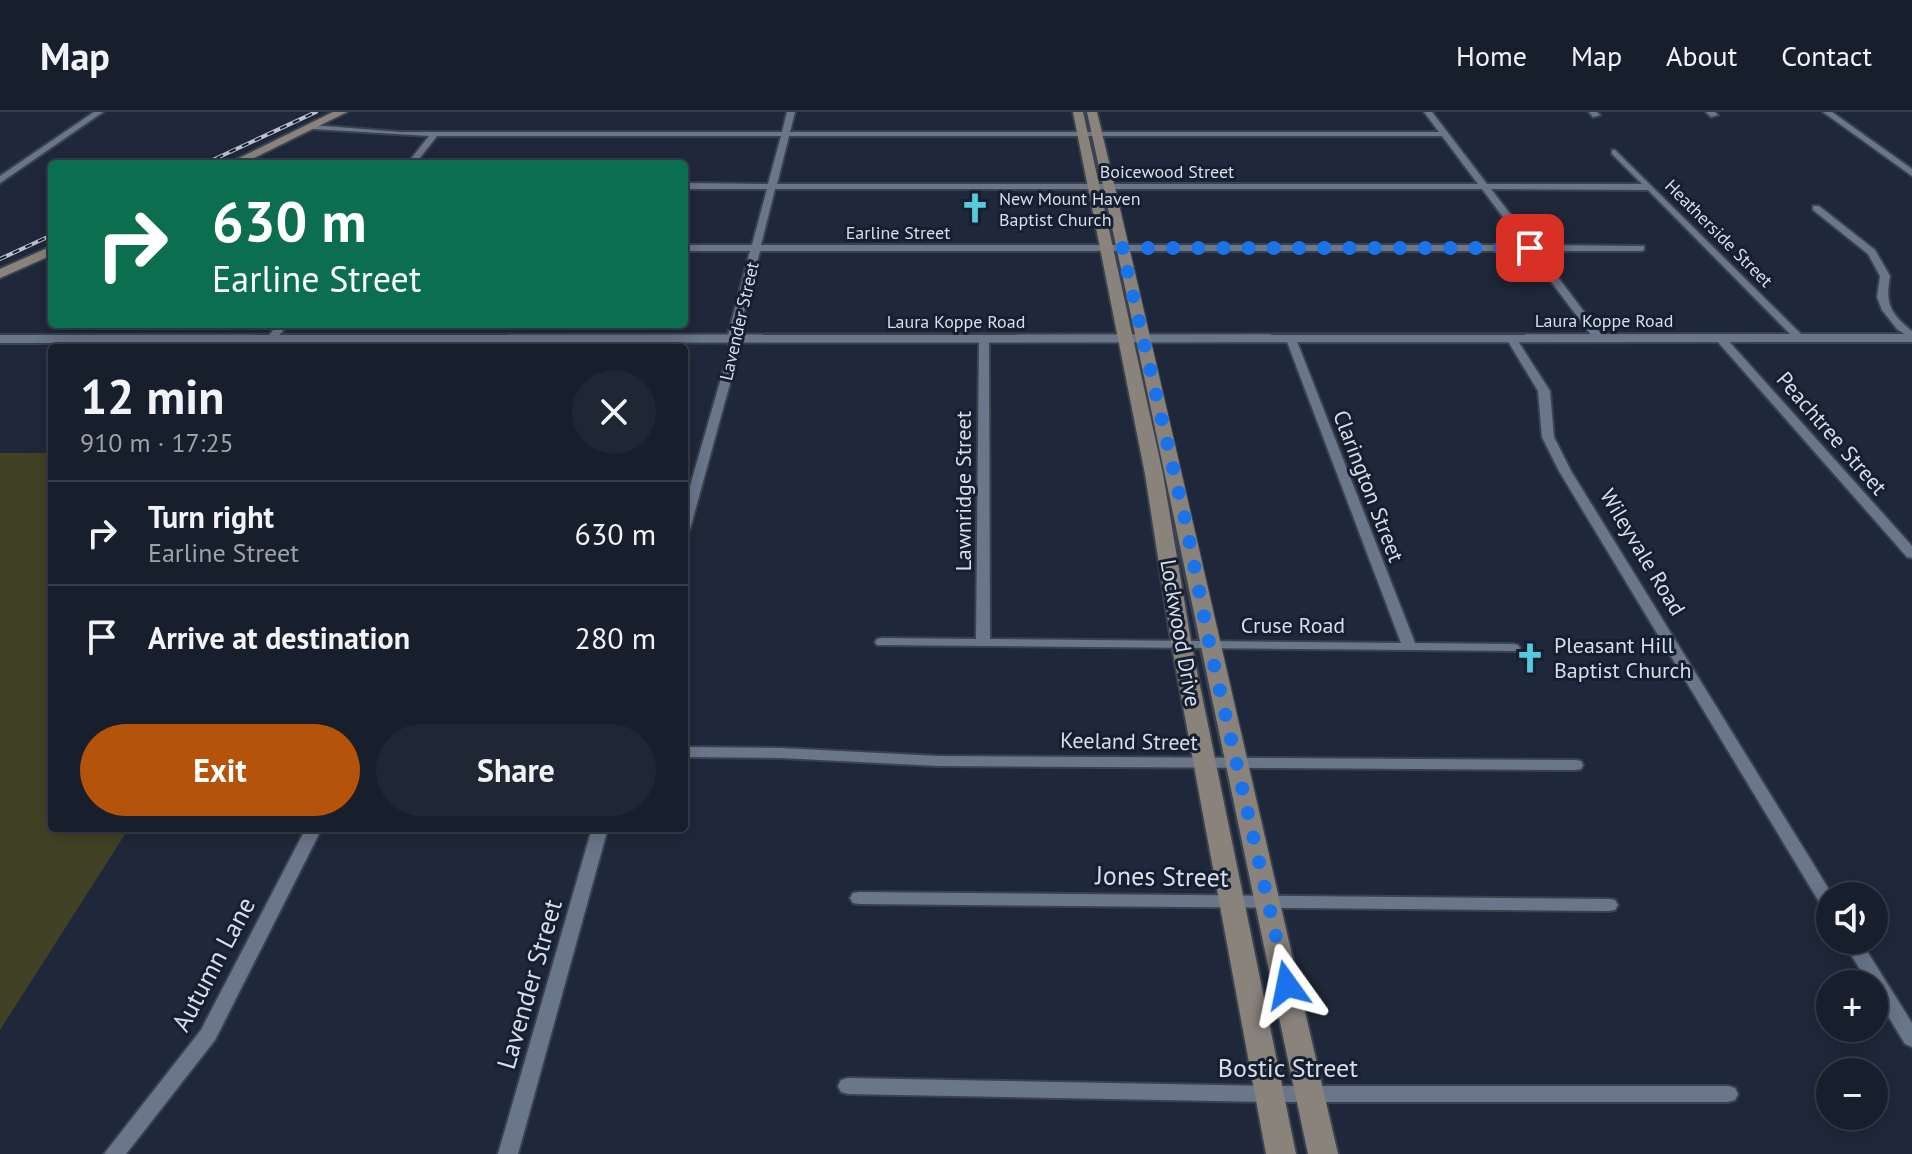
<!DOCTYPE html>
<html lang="en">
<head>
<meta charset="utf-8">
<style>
  body { margin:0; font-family:"PT Sans",sans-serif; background:#202734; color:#f1f3f6; height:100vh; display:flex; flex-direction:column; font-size:30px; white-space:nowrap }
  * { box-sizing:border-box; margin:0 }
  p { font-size:26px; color:#9ea2a9 }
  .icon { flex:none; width:44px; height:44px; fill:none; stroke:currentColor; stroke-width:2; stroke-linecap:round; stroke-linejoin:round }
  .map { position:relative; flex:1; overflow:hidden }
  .sheet { position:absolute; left:48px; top:232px; width:640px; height:488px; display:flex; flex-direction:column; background:#171e2c; border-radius:8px; box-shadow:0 4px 20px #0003,0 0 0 2px #363c48 }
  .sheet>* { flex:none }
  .guide { position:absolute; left:48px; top:48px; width:640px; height:168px; border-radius:8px; box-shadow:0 4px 20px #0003,0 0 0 2px #363c48; background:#0b6e4f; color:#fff; overflow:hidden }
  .controls { position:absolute; left:1816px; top:770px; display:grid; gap:16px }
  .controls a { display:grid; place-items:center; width:72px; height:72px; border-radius:50%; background:#171e2c; box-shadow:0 4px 20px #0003,0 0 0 2px #363c48; font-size:40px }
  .pin { position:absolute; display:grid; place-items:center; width:68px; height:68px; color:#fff; margin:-34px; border-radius:16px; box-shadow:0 4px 12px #0006 }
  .me { position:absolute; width:88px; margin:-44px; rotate:348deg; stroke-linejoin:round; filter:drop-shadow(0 0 6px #0008) }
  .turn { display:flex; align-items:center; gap:28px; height:168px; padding:0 32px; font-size:36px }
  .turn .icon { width:104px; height:104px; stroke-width:2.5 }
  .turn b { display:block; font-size:56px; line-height:68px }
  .round { display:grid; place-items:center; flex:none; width:84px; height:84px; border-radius:42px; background:#202734 }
  .overview { display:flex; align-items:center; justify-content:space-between; height:136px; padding:0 32px }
  h1 { font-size:48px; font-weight:700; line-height:60px }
  .cta { display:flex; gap:16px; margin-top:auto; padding:16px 32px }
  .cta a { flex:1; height:92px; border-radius:48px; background:#b45309; color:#fff; font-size:32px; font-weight:700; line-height:92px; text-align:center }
  .cta a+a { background:#202734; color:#f1f3f6 }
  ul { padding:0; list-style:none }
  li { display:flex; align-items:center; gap:24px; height:104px; padding:0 32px; border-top:2px solid #363c48 }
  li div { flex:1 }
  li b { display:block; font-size:30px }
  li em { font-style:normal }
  header { display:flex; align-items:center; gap:48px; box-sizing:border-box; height:112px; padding:0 40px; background:#171e2c; border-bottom:2px solid #363c48 }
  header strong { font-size:38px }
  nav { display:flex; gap:44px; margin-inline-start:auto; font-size:28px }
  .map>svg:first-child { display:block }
  .green { fill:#414225 }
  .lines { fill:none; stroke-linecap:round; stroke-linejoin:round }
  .minor-casing { stroke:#3a4250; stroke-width:4 }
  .tertiary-casing { stroke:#3a4250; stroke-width:4 }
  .secondary-casing { stroke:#3a4250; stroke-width:4 }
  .minor { fill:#6a768a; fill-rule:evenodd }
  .tertiary { fill:#6a768a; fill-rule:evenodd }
  .secondary { fill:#8a837c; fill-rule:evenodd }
  .rail-casing { stroke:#bbc1ce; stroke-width:4 }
  .rail { stroke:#161f2f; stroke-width:2; stroke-dasharray:7; stroke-linecap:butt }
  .route { stroke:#1a73e8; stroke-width:14; stroke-dasharray:0 25.2 }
  .labels { text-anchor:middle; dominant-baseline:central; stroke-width:6; stroke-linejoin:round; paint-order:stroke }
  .far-street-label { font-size:18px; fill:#d7dde9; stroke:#161f2f }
  .far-poi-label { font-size:18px; fill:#d7dde9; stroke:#161f2f; text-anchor:start }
  .street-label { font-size:22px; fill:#d7dde9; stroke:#161f2f }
  .poi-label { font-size:22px; fill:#d7dde9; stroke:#161f2f; text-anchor:start }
  .near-street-label { font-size:26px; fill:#d7dde9; stroke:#161f2f }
</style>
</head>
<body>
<header>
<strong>Map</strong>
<nav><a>Home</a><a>Map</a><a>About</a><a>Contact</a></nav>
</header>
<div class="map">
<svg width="1912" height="1042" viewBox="0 0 1912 1042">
  <rect width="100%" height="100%" fill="#1f283a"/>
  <path class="green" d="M0 341H52V716H129L0 918Z"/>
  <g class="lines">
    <g class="minor-casing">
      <path id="minor" d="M94 0H103L0 71V64Z
        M787 0H795L790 20H1439L1424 0H1432L1487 72H1642L1612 42V38H1615L1805 226 1804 228H1796L1648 78 1491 77 1534 133 1644 134V138L1641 139H1538L1604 226 1599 229 1595 228 1528 139H760L737 227 740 235 690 417 684 421V395L730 235 727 227 750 139H684V133H752L767 77H684V71L768 72 781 24H437L415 52H407L429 24 312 17 308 15 312 13 401 20H782ZM789 24H1442L1478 72H777ZM775 77H1482L1524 133H761Z
        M1589 0H1597L1600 3 1593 5Z
        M1706 0H1715L1718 3 1711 5Z
        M1823 0H1832L1912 57V64Z
        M1813 94H1819L1875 138 1890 164C1885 192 1890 201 1912 219V227L1897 217 1882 198 1877 185 1880 164 1868 142 1813 98Z
        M278 212H288L275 229H267L266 227Z
        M1511 223 1516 226 1550 279 1554 325 1571 359 1833 784H1830V799L1824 798 1559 359 1542 325 1538 279 1506 226Z
        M1291 224 1296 227 1415 531 1513 532 1518 533 1520 536 1518 539 877 533 875 530 877 527 882 526 976 527 979 228 984 225 989 228 990 527 1401 531 1286 227Z
        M1721 224 1725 225 1912 434V446L1907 445 1717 229V225Z
        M684 635 781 636 938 644 1575 648 1581 649 1583 653 1581 657 1575 658 938 654 781 646 684 645Z
        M306 716H322L215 928 126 1042H104L201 918Z
        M592 716H608L518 1042H498Z
        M859 780 1609 787 1615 788 1618 793 1615 798 1609 799 859 792 853 791 850 786 853 781Z
        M1842 828H1860L1912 911V935L1905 932 1874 881V872H1869Z
        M848 966 1270 974H1728L1735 976 1738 982 1735 988 1728 990H1270L848 982 841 980 838 974 841 968Z"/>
    </g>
    <g class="tertiary-casing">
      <path id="tertiary" d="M1912 222V230L0 231V223Z"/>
    </g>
    <g class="secondary-casing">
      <path id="secondary" d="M333 0H347L242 52H227Z
        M1073 0H1083L1163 362 1192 535 1296 1042H1266L1172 535 1145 362Z
        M1087 0H1097C1180 347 1257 695 1338 1042H1308C1234 695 1163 347 1087 0Z
        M52 134V143L0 166V157Z"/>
    </g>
    <use href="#minor" class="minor"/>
    <use href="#tertiary" class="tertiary"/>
    <use href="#secondary" class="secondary"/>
    <g class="rail-casing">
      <path id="rail" d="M204 52 316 0
        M0 147 52 123"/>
    </g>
    <use href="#rail" class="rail"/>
  </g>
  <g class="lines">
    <path class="route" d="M1287 873 1210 535 1186 412 1122 136H1530"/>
  </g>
  <defs>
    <g id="church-bare" transform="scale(2.4)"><path d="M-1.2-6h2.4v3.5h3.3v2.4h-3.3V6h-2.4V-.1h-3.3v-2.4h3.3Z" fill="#54cade" stroke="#161f2f" stroke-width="2.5" paint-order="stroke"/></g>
  </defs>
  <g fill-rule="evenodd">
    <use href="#church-bare" x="975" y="96"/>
    <use href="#church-bare" x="1530" y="546"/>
  </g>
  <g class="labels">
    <g class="far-street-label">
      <text x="1167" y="59">Boicewood Street</text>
      <text x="898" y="120">Earline Street</text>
      <text transform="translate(1719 121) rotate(45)">Heatherside Street</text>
      <text x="1604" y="208">Laura Koppe Road</text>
      <text transform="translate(739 209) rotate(-77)">Lavender Street</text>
      <text x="956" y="209">Laura Koppe Road</text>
    </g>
    <g class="far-poi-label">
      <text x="999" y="86">New Mount Haven<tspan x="999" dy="21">Baptist Church</tspan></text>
    </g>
    <g class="street-label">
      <text transform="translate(1832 321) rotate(49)">Peachtree Street</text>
      <text transform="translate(1369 374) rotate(69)">Clarington Street</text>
      <text transform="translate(963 379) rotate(-90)">Lawnridge Street</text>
      <text transform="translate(1643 440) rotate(59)">Wileyvale Road</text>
      <text x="1293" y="513">Cruse Road</text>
      <text transform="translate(1181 521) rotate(80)">Lockwood Drive</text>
      <text transform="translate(1129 629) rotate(1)">Keeland Street</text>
    </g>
    <g class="poi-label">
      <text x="1554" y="533">Pleasant Hill<tspan x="1554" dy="25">Baptist Church</tspan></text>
    </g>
    <g class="near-street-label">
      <text transform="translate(1162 764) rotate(1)">Jones Street</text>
      <text transform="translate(213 852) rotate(-62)">Autumn Lane</text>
      <text transform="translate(529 872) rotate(-74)">Lavender Street</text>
      <text x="1288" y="955">Bostic Street</text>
    </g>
  </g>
</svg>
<div class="controls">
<a><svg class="icon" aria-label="sound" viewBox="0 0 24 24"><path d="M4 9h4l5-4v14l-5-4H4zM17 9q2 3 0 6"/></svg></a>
<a>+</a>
<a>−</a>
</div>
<div class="pin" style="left:1530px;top:136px;background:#d93025"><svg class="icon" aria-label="arrive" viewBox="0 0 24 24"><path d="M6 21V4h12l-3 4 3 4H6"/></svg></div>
<svg class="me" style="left:1287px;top:873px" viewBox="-20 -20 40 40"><path d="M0-17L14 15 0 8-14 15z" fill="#1a73e8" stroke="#fff" stroke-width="4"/></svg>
<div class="guide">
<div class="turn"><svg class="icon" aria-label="right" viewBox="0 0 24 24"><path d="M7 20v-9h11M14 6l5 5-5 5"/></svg><div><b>630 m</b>Earline Street</div></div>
</div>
<section class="sheet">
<div class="overview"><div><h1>12 min</h1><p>910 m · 17:25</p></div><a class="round"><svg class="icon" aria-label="close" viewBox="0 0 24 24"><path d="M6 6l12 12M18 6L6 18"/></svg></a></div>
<ul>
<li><svg class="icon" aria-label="right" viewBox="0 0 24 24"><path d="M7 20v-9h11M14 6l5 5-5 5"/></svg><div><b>Turn right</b><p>Earline Street</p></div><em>630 m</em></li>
<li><svg class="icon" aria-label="arrive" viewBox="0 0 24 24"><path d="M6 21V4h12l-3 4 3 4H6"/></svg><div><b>Arrive at destination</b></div><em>280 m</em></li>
</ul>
<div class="cta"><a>Exit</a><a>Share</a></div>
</section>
</div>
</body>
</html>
